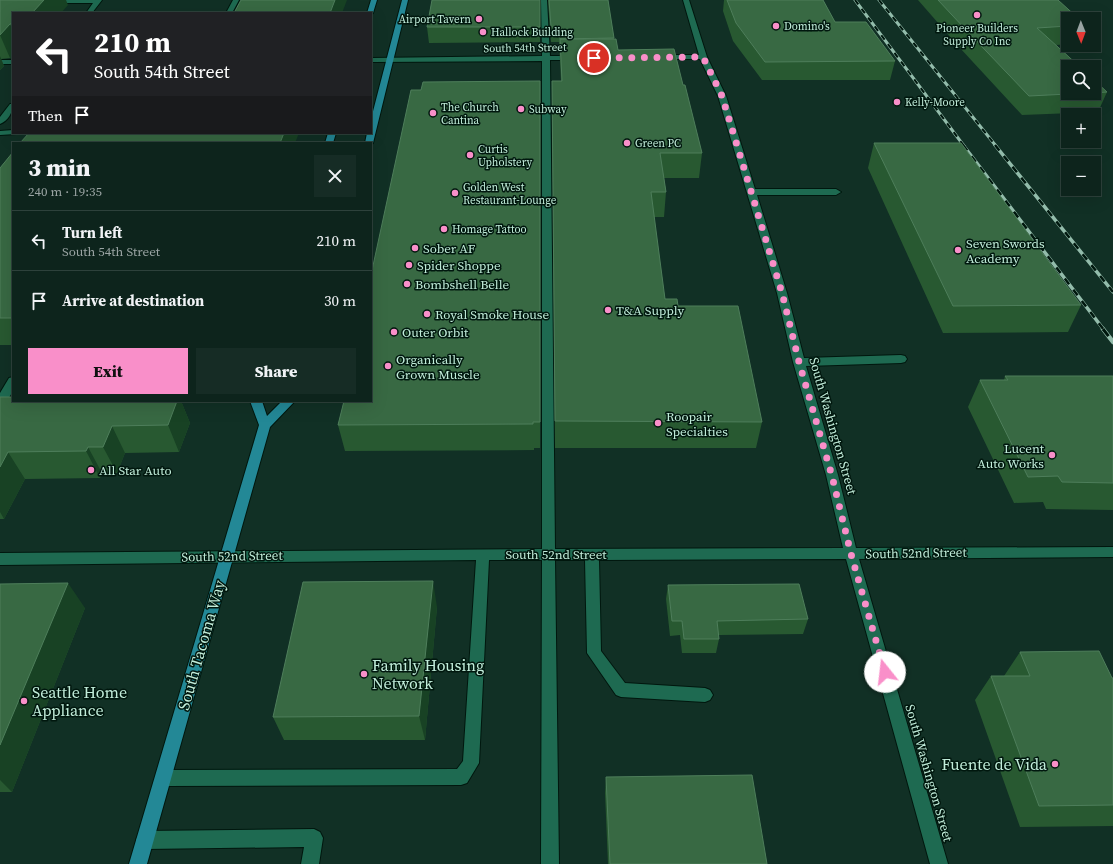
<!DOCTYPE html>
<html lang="en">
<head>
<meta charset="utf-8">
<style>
  body { margin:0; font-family:"Source Serif 4",serif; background:#162c25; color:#f1f3f6; height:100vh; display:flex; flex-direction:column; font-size:15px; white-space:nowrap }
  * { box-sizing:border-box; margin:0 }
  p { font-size:13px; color:#9aa4a3 }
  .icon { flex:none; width:22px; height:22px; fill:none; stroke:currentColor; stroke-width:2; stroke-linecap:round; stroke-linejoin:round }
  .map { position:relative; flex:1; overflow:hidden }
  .drawer { position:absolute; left:12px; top:142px; width:360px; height:260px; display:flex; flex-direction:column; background:#0d241c; border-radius:0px; box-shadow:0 4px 16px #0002,0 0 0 1px #2d413b }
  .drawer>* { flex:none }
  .top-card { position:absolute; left:12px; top:12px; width:360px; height:122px; border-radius:0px; box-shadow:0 4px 16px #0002,0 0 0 1px #2d413b; background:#202124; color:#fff; overflow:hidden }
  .needle { width:26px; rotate:179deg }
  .controls { position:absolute; left:1061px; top:12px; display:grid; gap:8px }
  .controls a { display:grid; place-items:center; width:40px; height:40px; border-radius:0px; background:#0d241c; box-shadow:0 4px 16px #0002,0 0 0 1px #2d413b; font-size:20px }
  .pin { position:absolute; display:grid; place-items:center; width:34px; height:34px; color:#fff; margin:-17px; border:2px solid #fff; border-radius:50%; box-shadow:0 1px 4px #0007 }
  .me { position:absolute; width:44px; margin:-22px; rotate:344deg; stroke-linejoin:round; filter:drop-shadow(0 0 3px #0008) }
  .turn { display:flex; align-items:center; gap:14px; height:84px; padding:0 16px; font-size:18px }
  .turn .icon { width:52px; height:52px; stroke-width:2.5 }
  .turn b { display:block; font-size:28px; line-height:34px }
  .then { display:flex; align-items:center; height:38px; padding:0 16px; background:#0003; gap:8px; font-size:15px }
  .round { display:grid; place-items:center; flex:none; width:42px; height:42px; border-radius:0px; background:#162c25 }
  .head { display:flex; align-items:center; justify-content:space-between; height:68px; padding:0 16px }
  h1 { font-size:24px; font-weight:800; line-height:30px }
  .action { display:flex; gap:8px; margin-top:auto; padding:8px 16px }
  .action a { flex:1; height:46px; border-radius:0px; background:#f98fc9; color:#111; font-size:16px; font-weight:800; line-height:46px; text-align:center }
  .action a+a { background:#162c25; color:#f1f3f6 }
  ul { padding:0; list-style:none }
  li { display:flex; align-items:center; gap:12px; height:60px; padding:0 16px; border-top:1px solid #2d413b }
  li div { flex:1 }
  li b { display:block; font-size:15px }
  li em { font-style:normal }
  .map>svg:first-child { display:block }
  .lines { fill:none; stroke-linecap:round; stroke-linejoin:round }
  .minor-casing { stroke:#00170e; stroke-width:2 }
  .major-casing { stroke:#00170e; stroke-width:2 }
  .minor { fill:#1e6a51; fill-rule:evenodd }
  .major { fill:#238896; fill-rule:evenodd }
  .rail-far2-casing { stroke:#93bcab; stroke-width:3 }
  .rail-far1-casing { stroke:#93bcab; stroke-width:3.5 }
  .rail-casing { stroke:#93bcab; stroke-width:4.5 }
  .rail-far2 { stroke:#00170e; stroke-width:2; stroke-dasharray:5.5; stroke-linecap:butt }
  .rail-far1 { stroke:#00170e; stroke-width:2.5; stroke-dasharray:7; stroke-linecap:butt }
  .rail { stroke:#00170e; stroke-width:3; stroke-dasharray:9; stroke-linecap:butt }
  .wall { fill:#285931 }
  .shaded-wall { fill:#184224 }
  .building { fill:#386943; stroke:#4e7e5b }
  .route { stroke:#f98fc9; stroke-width:7; stroke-dasharray:0 12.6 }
  .poi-dot { fill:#f98fc9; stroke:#00170e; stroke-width:1.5 }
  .labels { text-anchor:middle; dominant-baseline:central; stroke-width:3; stroke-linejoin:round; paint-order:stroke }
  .far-poi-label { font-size:11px; fill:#c1edda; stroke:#00170e; text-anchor:start }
  .far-street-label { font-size:11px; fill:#c1edda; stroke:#00170e }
  .poi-label { font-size:13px; fill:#c1edda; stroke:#00170e; text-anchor:start }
  .street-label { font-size:13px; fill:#c1edda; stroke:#00170e }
  .near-street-label { font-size:16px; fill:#c1edda; stroke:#00170e }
  .near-poi-label { font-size:16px; fill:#c1edda; stroke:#00170e; text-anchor:start }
</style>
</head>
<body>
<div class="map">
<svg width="1113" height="864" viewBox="0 0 1113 864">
  <rect width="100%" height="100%" fill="#113025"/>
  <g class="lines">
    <g class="minor-casing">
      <path id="minor" d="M47 0H102L92 13H86L93 3H50L48 2Z
        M233 0H239L232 13H226Z
        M541 0H547L550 56H576L580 58 576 60H550L555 549 843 548 826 475 793 362 777 293 718 96 700 59H660L656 57 660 55H699L683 0H689L707 57 726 96 755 189H836L841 192 836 195H757L787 293 804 358 901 355 905 356 907 359 905 362 901 363 806 366 838 475 856 548 1113 547V557L859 559 948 864H930L846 559 599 560 601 651 625 683 705 688 710 690 713 695 710 700 705 702 621 697 616 695 587 653 585 560H555L559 864H541L542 560H489L479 763 467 783 461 785 163 786 157 784 155 778 157 772 163 770 457 769 463 761 476 560 0 565V553L542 549V61L371 62V58L542 56Z
        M0 60H13V64H0Z
        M10 104H13C13 112 8 121 0 124V117Z
        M13 130V133L16 134 0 135V131Z
        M13 377V391L4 406 0 407V393L9 378Z
        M314 829 320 832 323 838 319 864H301L304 847 145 849 139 846 136 840 139 834 145 831Z"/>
    </g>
    <g class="major-casing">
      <path id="major" d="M371 0H377L373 13 371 15V13H367Z
        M402 0H408L373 143 371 145V143H365L367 133H371V119Z
        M328 133H336L333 143H325Z
        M250 401H262L267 416 282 401H295L270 427 147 864H129L259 425Z"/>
    </g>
    <use href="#minor" class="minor"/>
    <use href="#major" class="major"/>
    <g class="rail-far2-casing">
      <path id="rail-far2" d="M855 0 964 146
        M879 0 996 146"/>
    </g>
    <g class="rail-far1-casing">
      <path id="rail-far1" d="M963 145 1104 330
        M995 145 1113 292"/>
    </g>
    <g class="rail-casing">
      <path id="rail" d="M1103 329 1113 342"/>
    </g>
    <use href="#rail-far2" class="rail-far2"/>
    <use href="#rail-far1" class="rail-far1"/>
    <use href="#rail" class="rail"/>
  </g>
  <path class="wall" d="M0 0 68 5 13 13V55L10 58 1 59 4 66 0 70Z
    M540 0V42L429 43 427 27Z
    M548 0H608L614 39 618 50 683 85 702 153 699 178H664L666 192 664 217H654L665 299 678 306 762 422 756 448H555L552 81H561L559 42H551Z
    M724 0H823L835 22 895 61 890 80H762L733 41 723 11Z
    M918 0H1058L1068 19V44L1056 45 1107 92 1098 112 1022 115 960 48Z
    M540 81V448H534V450L345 451 338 425 421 90Z
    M874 143 1081 305 1068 332 943 333 868 168Z
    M13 152V345H0V168Z
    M1005 376H1113V510L1046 509 1043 502 1014 503 968 407 980 380H1004Z
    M0 397 13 401H181L190 423 179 452 125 453 117 473H102L100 478 25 479 4 519H0Z
    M0 584 85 608 12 792H0Z
    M668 585 808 619 803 634 719 635V639L716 653H682L680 635 670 636 666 599Z
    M437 607 425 740H284L273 717Z
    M1020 652 1113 678V826L1020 827 975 700 991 676H1004Z
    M606 777 767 864H608L605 793Z"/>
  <path class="shaded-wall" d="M44 0H66L68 5 61 13H32Z
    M335 0H347L342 13H330Z
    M10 24 13 31V55L10 58 0 35Z
    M0 56 4 66 0 70Z
    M284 133H299L295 143H280Z
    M177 401H181L190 423 179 452 168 425Z
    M112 426 125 453 117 473 103 447Z
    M88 447 102 473 100 478 86 451Z
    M8 452 25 479 4 519 0 512V467Z
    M433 581 437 607 425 740 419 716Z
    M68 583 85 608 12 792 0 780V745Z"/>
  <path class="building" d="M0 0H44L32 13H13V24H10L0 35Z
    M241 0H335L330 13H234Z
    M432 0H540V27H427Z
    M549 0H608L614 38 560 39 559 27H551Z
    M727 0H823L835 22H866L895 61 765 62 736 23Z
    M938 0H1058L1079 19H1068V26L1037 28 1080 67H1068V93H1088L1029 96 966 30Z
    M560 39H616L618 50 674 49 683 85H685L702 153H660L666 192H651L665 299H677L678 306H738L762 422 555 421 552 81H562Z
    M1094 80 1107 92 1094 93Z
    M540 81V422H533V424L338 425 344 401H371V275L411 90H421L423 82Z
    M29 133H284L280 143H20Z
    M874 143H961L1081 305 953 306Z
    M13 152V318H0V168Z
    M1005 376H1113V483L1062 482 1058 476 1028 477 980 380H1008Z
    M0 397H13V401H177L168 425 112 426 103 447H88L86 451 8 452 0 467Z
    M433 581 419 716 273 717 303 582Z
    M68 583 0 745V584Z
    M799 584 808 619 717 621 719 639H684L682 621H672L668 585Z
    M1099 651 1112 678H1113V805L1039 806 991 676H1030L1020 652Z
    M752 775 767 864H610L606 777Z"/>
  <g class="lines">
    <path class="route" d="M594 58 703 57 722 96 782 293 799 362 832 476 851 554 885 672"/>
  </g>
  <g class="poi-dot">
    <circle cx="977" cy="15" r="4"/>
    <circle cx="479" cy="19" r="4"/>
    <circle cx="776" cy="26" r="4"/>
    <circle cx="483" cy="32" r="4"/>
    <circle cx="897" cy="102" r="4"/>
    <circle cx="521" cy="109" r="4"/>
    <circle cx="433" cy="113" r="4"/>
    <circle cx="627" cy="143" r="4"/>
    <circle cx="470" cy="155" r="4"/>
    <circle cx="455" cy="193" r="4"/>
    <circle cx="444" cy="229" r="4"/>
    <circle cx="415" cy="248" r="4"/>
    <circle cx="958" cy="250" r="4"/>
    <circle cx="409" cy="265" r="4"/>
    <circle cx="407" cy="284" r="4"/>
    <circle cx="608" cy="310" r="4"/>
    <circle cx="427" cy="314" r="4"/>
    <circle cx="394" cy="332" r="4"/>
    <circle cx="388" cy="366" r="4"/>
    <circle cx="658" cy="423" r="4"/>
    <circle cx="1052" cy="455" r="4"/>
    <circle cx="91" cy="470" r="4"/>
    <circle cx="364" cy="674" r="4"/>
    <circle cx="24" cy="701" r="4"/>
    <circle cx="1055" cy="764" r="4"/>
  </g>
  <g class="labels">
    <g class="far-poi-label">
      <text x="471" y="19" text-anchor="end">Airport Tavern</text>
      <text x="784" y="26">Domino's</text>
      <text x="977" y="28" text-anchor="middle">Pioneer Builders<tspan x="977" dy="13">Supply Co Inc</tspan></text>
      <text x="491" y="32">Hallock Building</text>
      <text x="905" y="102">Kelly-Moore</text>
      <text x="441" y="107">The Church<tspan x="441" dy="13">Cantina</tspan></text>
      <text x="529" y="109">Subway</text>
      <text x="635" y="143">Green PC</text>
      <text x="478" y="149">Curtis<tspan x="478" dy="13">Upholstery</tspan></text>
      <text x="463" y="187">Golden West<tspan x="463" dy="13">Restaurant-Lounge</tspan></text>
      <text x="452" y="229">Homage Tattoo</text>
    </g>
    <g class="far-street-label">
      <text transform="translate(525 48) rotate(-1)">South 54th Street</text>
    </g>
    <g class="poi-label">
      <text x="966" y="243">Seven Swords<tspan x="966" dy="15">Academy</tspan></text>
      <text x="423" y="248">Sober AF</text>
      <text x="417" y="265">Spider Shoppe</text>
      <text x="415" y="284">Bombshell Belle</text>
      <text x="616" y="310">T&amp;A Supply</text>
      <text x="435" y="314">Royal Smoke House</text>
      <text x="402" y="332">Outer Orbit</text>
      <text x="396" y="359">Organically<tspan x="396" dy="15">Grown Muscle</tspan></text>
      <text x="666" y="416">Roopair<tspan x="666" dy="15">Specialties</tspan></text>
      <text x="1044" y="448" text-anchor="end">Lucent<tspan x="1044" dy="15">Auto Works</tspan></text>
      <text x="99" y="470">All Star Auto</text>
    </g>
    <g class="street-label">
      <text transform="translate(833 426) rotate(74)">South Washington Street</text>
      <text transform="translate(916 553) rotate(-1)">South 52nd Street</text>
      <text x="556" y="554">South 52nd Street</text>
      <text transform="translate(232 556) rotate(-1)">South 52nd Street</text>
      <text transform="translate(929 773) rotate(74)">South Washington Street</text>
    </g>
    <g class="near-street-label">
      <text transform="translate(201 645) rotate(-74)">South Tacoma Way</text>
    </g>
    <g class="near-poi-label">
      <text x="372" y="665">Family Housing<tspan x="372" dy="18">Network</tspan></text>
      <text x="32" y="692">Seattle Home<tspan x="32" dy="18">Appliance</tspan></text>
      <text x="1047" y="764" text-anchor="end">Fuente de Vida</text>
    </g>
  </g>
</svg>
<div class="controls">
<a><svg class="needle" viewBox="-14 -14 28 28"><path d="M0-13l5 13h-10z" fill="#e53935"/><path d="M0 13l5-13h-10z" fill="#9aa4a3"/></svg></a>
<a><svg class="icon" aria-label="search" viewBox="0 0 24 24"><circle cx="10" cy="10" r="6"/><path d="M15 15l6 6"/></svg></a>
<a>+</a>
<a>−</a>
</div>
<div class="pin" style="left:594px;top:58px;background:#d93025"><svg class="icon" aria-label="arrive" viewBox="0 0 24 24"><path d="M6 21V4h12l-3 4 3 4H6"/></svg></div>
<svg class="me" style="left:885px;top:672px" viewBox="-20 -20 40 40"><circle r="19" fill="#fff"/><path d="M0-13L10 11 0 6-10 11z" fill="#f98fc9"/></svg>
<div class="top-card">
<div class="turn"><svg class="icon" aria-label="left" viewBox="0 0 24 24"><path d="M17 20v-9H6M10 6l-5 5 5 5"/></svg><div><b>210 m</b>South 54th Street</div></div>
<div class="then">Then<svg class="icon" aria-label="arrive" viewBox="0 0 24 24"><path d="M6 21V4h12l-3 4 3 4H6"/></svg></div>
</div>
<section class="drawer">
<div class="head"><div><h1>3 min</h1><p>240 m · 19:35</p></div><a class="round"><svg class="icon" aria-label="close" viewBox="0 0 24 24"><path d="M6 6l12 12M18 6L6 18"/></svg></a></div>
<ul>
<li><svg class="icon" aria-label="left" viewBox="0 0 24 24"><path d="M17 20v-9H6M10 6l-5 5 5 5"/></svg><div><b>Turn left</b><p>South 54th Street</p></div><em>210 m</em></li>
<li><svg class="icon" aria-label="arrive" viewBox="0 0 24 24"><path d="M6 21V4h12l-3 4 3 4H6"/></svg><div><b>Arrive at destination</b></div><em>30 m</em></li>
</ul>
<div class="action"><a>Exit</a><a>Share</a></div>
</section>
</div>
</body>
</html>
